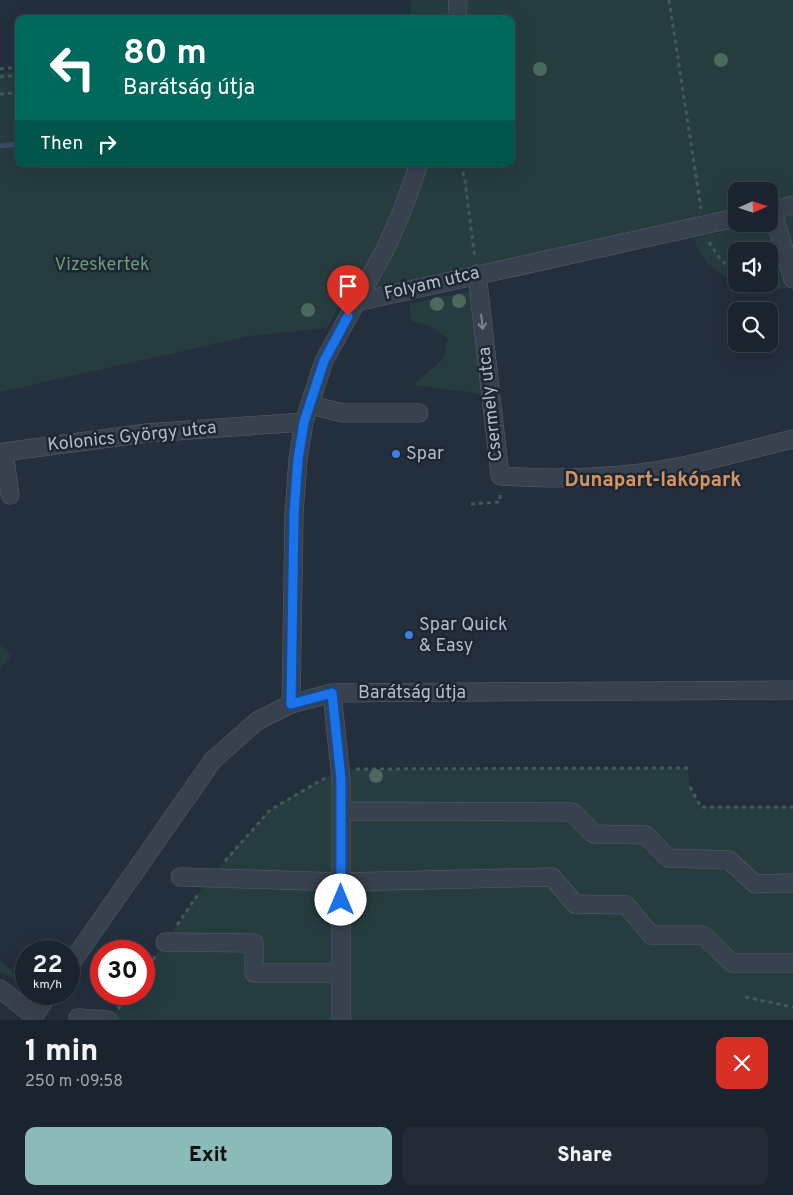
<!DOCTYPE html>
<html lang="en">
<head>
<meta charset="utf-8">
<style>
  body { margin:0; font-family:Overpass,sans-serif; background:#242b36; color:#f1f3f6; height:100vh; display:flex; flex-direction:column; font-size:19px; white-space:nowrap }
  * { box-sizing:border-box; margin:0 }
  p { font-size:16px; color:#a0a4aa }
  .icon { flex:none; width:28px; height:28px; fill:none; stroke:currentColor; stroke-width:2; stroke-linecap:round; stroke-linejoin:round }
  .map { position:relative; height:1020px; overflow:hidden }
  .sheet { display:flex; flex-direction:column; background:#1b232e; flex:1 }
  .sheet>* { flex:none }
  .banner { position:absolute; left:15px; top:15px; width:500px; height:152px; border-radius:10px; box-shadow:0 5px 20px #0002,0 0 0 1px #39404a; background:#00695c; color:#fff; overflow:hidden }
  .needle { width:32px; rotate:87deg }
  .fabs { position:absolute; left:728px; top:182px; display:grid; gap:10px }
  .fabs a { display:grid; place-items:center; width:50px; height:50px; border-radius:10px; background:#1b232e; box-shadow:0 5px 20px #0002,0 0 0 1px #39404a; font-size:25px }
  .speed { position:absolute; left:15px; top:940px; display:flex; gap:10px; font-size:25px; font-weight:700; text-align:center }
  .speed>* { display:grid; place-content:center; width:65px; height:65px; border-radius:50%; background:#1b232e; box-shadow:0 5px 20px #0002,0 0 0 1px #39404a; line-height:1 }
  .speed small { font-size:12px; font-weight:400 }
  .speed .limit { border:8px solid #d22; background:#fff; color:#111 }
  .pin { position:absolute; display:grid; place-items:center; width:42px; height:42px; color:#fff; margin:-51px -21px; border-radius:50% 50% 50% 0; rotate:-45deg; box-shadow:0 0 5px #0007 }
  .pin .icon { rotate:45deg }
  .me { position:absolute; width:55px; margin:-28px; rotate:0deg; stroke-linejoin:round; filter:drop-shadow(0 0 4px #0008) }
  .turn { display:flex; align-items:center; gap:18px; height:105px; padding:0 25px; font-size:22px }
  .turn .icon { width:65px; height:65px; stroke-width:2.5 }
  .turn b { display:block; font-size:35px; line-height:42px }
  .then { display:flex; align-items:center; height:48px; padding:0 25px; background:#0003; gap:10px; font-size:19px }
  .round { display:grid; place-items:center; flex:none; width:52px; height:52px; border-radius:10px; background:#242b36 }
  .head { display:flex; align-items:center; justify-content:space-between; height:85px; padding:0 25px }
  h1 { font-size:30px; font-weight:800; line-height:38px }
  .cta { display:flex; gap:10px; margin-top:auto; padding:10px 25px }
  .cta a { flex:1; height:58px; border-radius:10px; background:#8bbbb9; color:#111; font-size:20px; font-weight:800; line-height:58px; text-align:center }
  .cta a+a { background:#242b36; color:#f1f3f6 }
  .map>svg:first-child { display:block }
  .green { fill:#263c3f }
  .lines { fill:none; stroke-linecap:round; stroke-linejoin:round }
  .stream { stroke:#394c67; stroke-width:5 }
  .minor-casing { stroke:#565f6c; stroke-width:19 }
  .path { stroke:#44595c; stroke-width:3; stroke-dasharray:4 4; stroke-linecap:butt }
  .minor { stroke:#38414e; stroke-width:18 }
  .tree { fill:#4b6a5d }
  .oneway { stroke:#7c8592 }
  .route-casing { stroke:#114b97; stroke-width:12 }
  .route { stroke:#1a73e8; stroke-width:9 }
  .shop-dot { fill:#3f7fe0; stroke:#1d2633; stroke-width:2 }
  .labels { text-anchor:middle; dominant-baseline:central; stroke-width:5; stroke-linejoin:round; paint-order:stroke }
  .park-label { font-size:18px; fill:#6b9a76; stroke:#1d2633 }
  .street-label { font-size:18px; fill:#b4bcc9; stroke:#1d2633 }
  .poi-label { font-size:18px; fill:#b4bcc9; stroke:#1d2633; text-anchor:start }
  .quarter-label { font-size:20px; font-weight:bold; fill:#d59563; stroke:#1d2633 }
</style>
</head>
<body>
<div class="map">
<svg width="793" height="1020" viewBox="0 0 793 1020">
  <rect width="100%" height="100%" fill="#242f3e"/>
  <path class="green" d="M412 0H793V199L769 204V191H736V211L342 300 327 328 250 336 0 392V73L19 72V164H511V19H409Z
    M793 215V286C777 293 756 290 740 284H769V251H736V282C717 274 699 259 694 238L754 224H769V220Z
    M470 291 481 394 413 385 443 359 448 339 430 326 412 321 409 304Z
    M0 645 11 656 0 669Z
    M688 768 690 787 701 807H793V1020H111L129 994H144V973L209 878 270 810 340 769Z
    M0 961 22 979 19 983 0 972Z"/>
  <g class="lines">
    <path class="stream" d="M0 146 19 144"/>
    <g class="minor-casing">
      <path id="minor" d="M457 19 458 0
        M772 210 793 279
        M769 211 793 205
        M477 274 500 476C556 480 623 478 678 467 717 459 755 448 793 439
        M356 302 736 218
        M310 405 343 413H419
        M10 495 4 452 147 433 304 422
        M332 693 341 779V1020
        M291 704 294 514 298 459 304 422 324 361 387 246 402 211 419 164
        M341 811 572 812 594 834 646 835 668 858 729 860 755 884 793 883
        M180 877 341 882 552 877 575 904 626 905 651 935H703L732 963H793
        M165 942 254 943V973H341
        M69 966 213 760 257 721 291 704 332 693 793 690
        M0 989 34 1016
        M78 1018 108 1020
        M31 1020 49 994"/>
    </g>
    <path class="path" d="M669 0 701 209
      M0 69 19 67
      M0 77 19 75
      M0 94 19 93
      M461 164 465 181 475 259
      M709 242 720 259 736 273
      M769 282H777
      M471 504 500 502V492
      M356 769 688 768
      M690 787 701 807H793
      M225 861 270 810 325 778
      M177 925 199 893
      M144 973 156 955
      M745 997 793 1007
      M118 1009 129 994"/>
    <use href="#minor" class="minor"/>
  </g>
  <g class="tree">
    <circle cx="721" cy="60" r="7"/>
    <circle cx="540" cy="69" r="7"/>
    <circle cx="459" cy="301" r="7"/>
    <circle cx="437" cy="304" r="7"/>
    <circle cx="308" cy="310" r="7"/>
    <circle cx="376" cy="776" r="7"/>
  </g>
  <defs><path id="oneway-shaft" d="M-6 0H5M1.5-3L5.5 0L1.5 3" fill="none" stroke-width="1.6" stroke-linecap="round" stroke-linejoin="round" transform="scale(1.25)"/></defs>
  <use class="oneway" href="#oneway-shaft" transform="translate(482 322) rotate(84)"/>
  <g class="lines">
    <g class="route-casing">
      <path id="route" d="M341 900V779L332 693 291 704 294 514 298 459 304 422 324 361 348 316"/>
    </g>
    <use href="#route" class="route"/>
  </g>
  <g class="shop-dot">
    <circle cx="396" cy="454" r="5"/>
    <circle cx="409" cy="635" r="5"/>
  </g>
  <g class="labels">
    <g class="park-label">
      <text x="102" y="265">Vizeskertek</text>
    </g>
    <g class="street-label">
      <text transform="translate(432 284) rotate(-13)">Folyam utca</text>
      <text transform="translate(491 404) rotate(-96)">Csermely utca</text>
      <text transform="translate(132 437) rotate(-6)">Kolonics György utca</text>
      <text x="412" y="693">Barátság útja</text>
    </g>
    <g class="poi-label">
      <text x="406" y="454">Spar</text>
      <text x="419" y="625">Spar Quick<tspan x="419" dy="21">&amp; Easy</tspan></text>
    </g>
    <g class="quarter-label">
      <text x="653" y="481">Dunapart-lakópark</text>
    </g>
  </g>
</svg>
<div class="fabs">
<a><svg class="needle" viewBox="-14 -14 28 28"><path d="M0-13l5 13h-10z" fill="#e53935"/><path d="M0 13l5-13h-10z" fill="#a0a4aa"/></svg></a>
<a><svg class="icon" aria-label="sound" viewBox="0 0 24 24"><path d="M4 9h4l5-4v14l-5-4H4zM17 9q2 3 0 6"/></svg></a>
<a><svg class="icon" aria-label="search" viewBox="0 0 24 24"><circle cx="10" cy="10" r="6"/><path d="M15 15l6 6"/></svg></a>
</div>
<div class="speed"><div>22<small>km/h</small></div><div class="limit">30</div></div>
<div class="pin" style="left:348px;top:316px;background:#d93025"><svg class="icon" aria-label="arrive" viewBox="0 0 24 24"><path d="M6 21V4h12l-3 4 3 4H6"/></svg></div>
<svg class="me" style="left:341px;top:900px" viewBox="-20 -20 40 40"><circle r="19" fill="#fff"/><path d="M0-13L10 11 0 6-10 11z" fill="#1a73e8"/></svg>
<div class="banner">
<div class="turn"><svg class="icon" aria-label="left" viewBox="0 0 24 24"><path d="M17 20v-9H6M10 6l-5 5 5 5"/></svg><div><b>80 m</b>Barátság útja</div></div>
<div class="then">Then<svg class="icon" aria-label="right" viewBox="0 0 24 24"><path d="M7 20v-9h11M14 6l5 5-5 5"/></svg></div>
</div>
</div>
<section class="sheet">
<div class="head"><div><h1>1 min</h1><p>250 m · 09:58</p></div><a class="round" style="background:#d93025;color:#fff"><svg class="icon" aria-label="close" viewBox="0 0 24 24"><path d="M6 6l12 12M18 6L6 18"/></svg></a></div>
<div class="cta"><a>Exit</a><a>Share</a></div>
</section>
</body>
</html>
